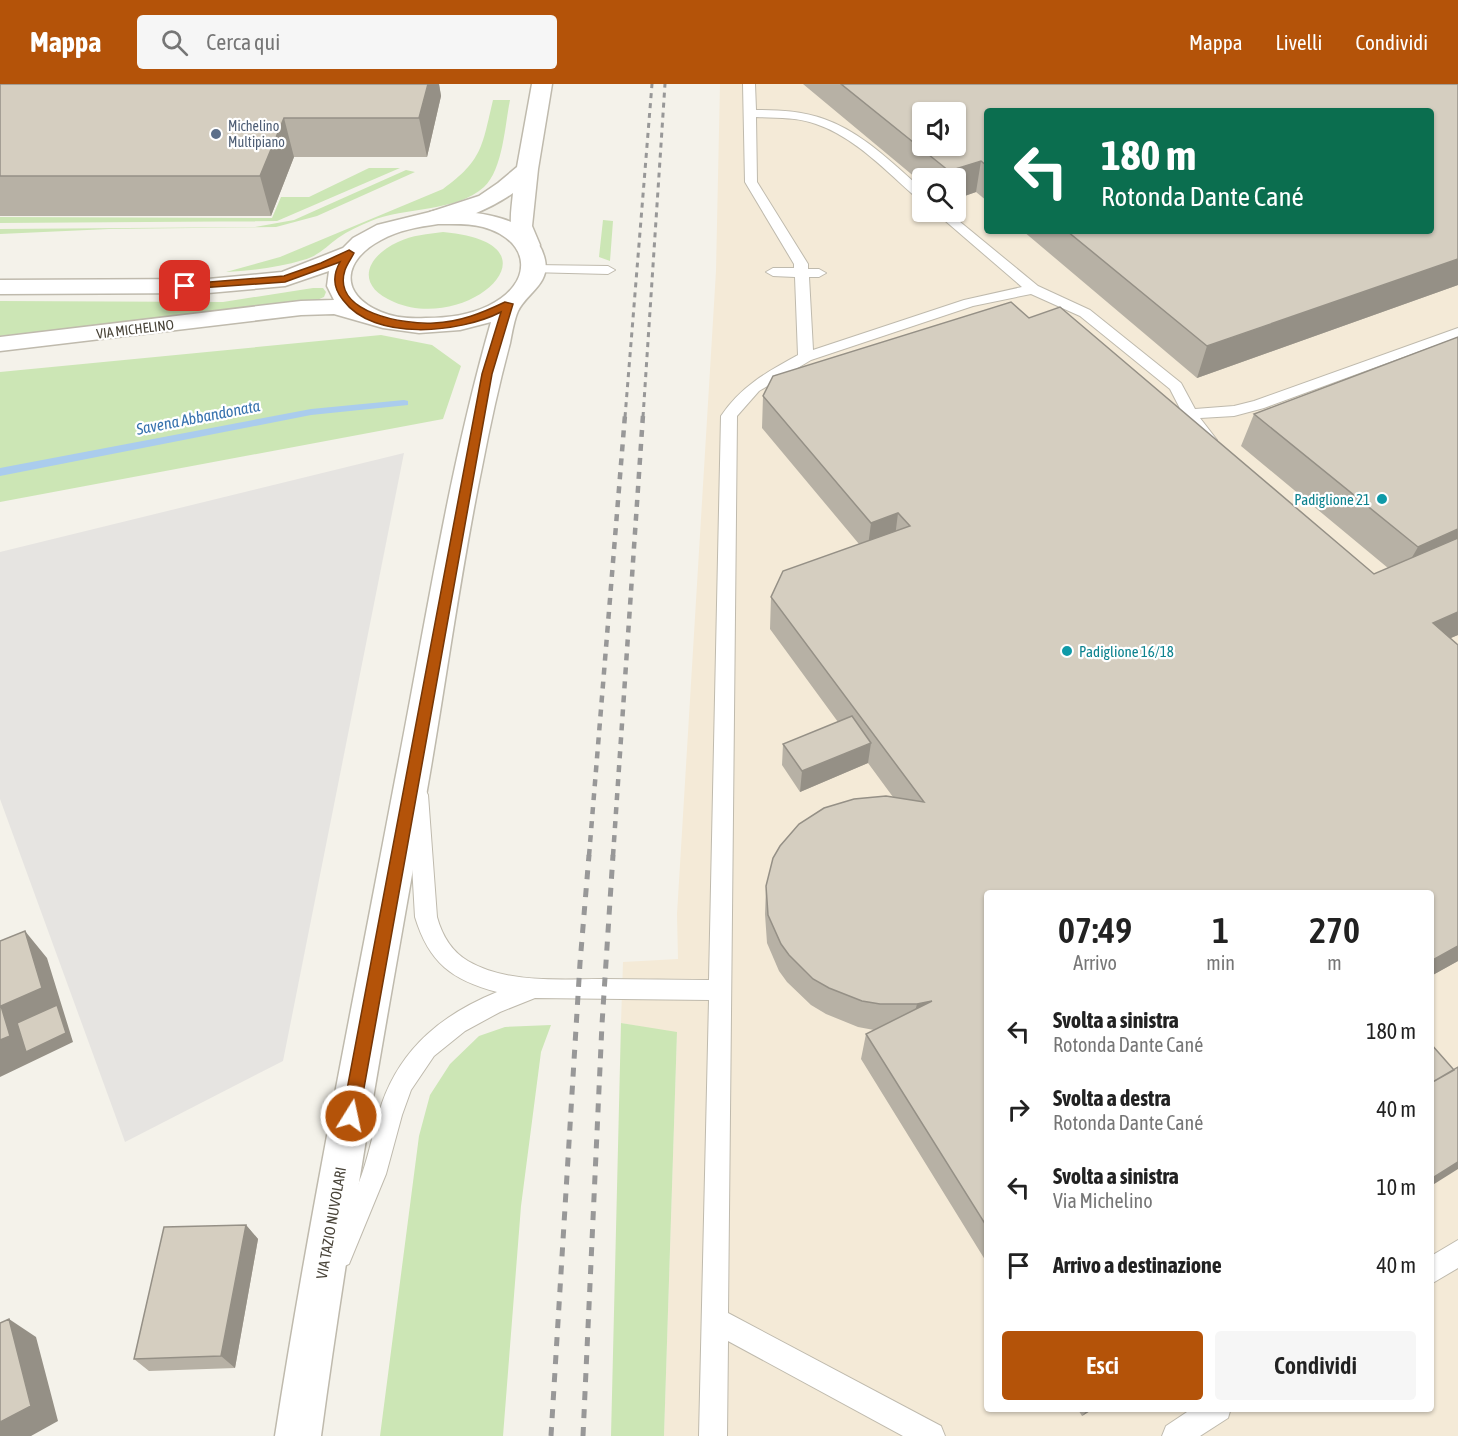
<!DOCTYPE html>
<html lang="it">
<head>
<meta charset="utf-8">
<style>
  body { margin:0; font-family:"Asap Condensed",sans-serif; background:#f6f6f6; color:#222; height:100vh; display:flex; flex-direction:column; font-size:22px; white-space:nowrap }
  * { box-sizing:border-box; margin:0 }
  p { font-size:20px; color:#767676 }
  .icon { flex:none; width:33px; height:33px; fill:none; stroke:currentColor; stroke-width:2; stroke-linecap:round; stroke-linejoin:round }
  .map { position:relative; flex:1; overflow:hidden }
  .side { position:absolute; left:984px; top:806px; width:450px; height:522px; display:flex; flex-direction:column; background:#fff; border-radius:6px; box-shadow:0 2px 4px #0004 }
  .side>* { flex:none }
  .top-card { position:absolute; left:984px; top:24px; width:450px; height:126px; border-radius:6px; box-shadow:0 2px 4px #0004; background:#0b6e4f; color:#fff; overflow:hidden }
  .tools { position:absolute; left:912px; top:18px; display:grid; gap:12px }
  .tools a { display:grid; place-items:center; width:54px; height:54px; border-radius:6px; background:#fff; box-shadow:0 2px 4px #0004; font-size:30px }
  .pin { position:absolute; display:grid; place-items:center; width:51px; height:51px; color:#fff; margin:-26px; border-radius:12px; box-shadow:0 3px 9px #0006 }
  .me { position:absolute; width:66px; margin:-33px; rotate:10deg; stroke-linejoin:round; filter:drop-shadow(0 0 4px #0008) }
  .turn { display:flex; align-items:center; gap:21px; height:126px; padding:0 18px; font-size:27px }
  .turn .icon { width:78px; height:78px; stroke-width:2.5 }
  .turn b { display:block; font-size:42px; line-height:51px }
  .eta { display:flex; justify-content:space-evenly; align-items:center; height:102px; text-align:center }
  .eta b { font-size:36px; font-weight:600; line-height:42px }
  .button { display:flex; gap:12px; margin-top:auto; padding:12px 18px }
  .button a { flex:1; height:69px; border-radius:6px; background:#b45309; color:#fff; font-size:24px; font-weight:600; line-height:69px; text-align:center }
  .button a+a { background:#f6f6f6; color:#222 }
  ul { padding:0; list-style:none }
  li { display:flex; align-items:center; gap:18px; height:78px; padding:0 18px }
  li div { flex:1 }
  li b { display:block; font-size:22px }
  li em { font-style:normal }
  header { display:flex; align-items:center; gap:36px; box-sizing:border-box; height:84px; padding:0 30px; background:#b45309; color:#fff }
  header strong { font-size:28px }
  nav { display:flex; gap:33px; margin-inline-start:auto; font-size:21px }
  .search { width:420px; height:54px; background:#f6f6f6; display:flex; align-items:center; gap:15px; box-sizing:border-box; padding:0 21px; border-radius:6px; color:#767676; font-size:22px }
  .map>svg:first-child { display:block }
  .commercial { fill:#f4ead7; fill-rule:evenodd }
  .green { fill:#cce6b5 }
  .parking { fill:#e6e4e1 }
  .lines { fill:none; stroke-linecap:round; stroke-linejoin:round }
  .stream { fill:#aacced; fill-rule:evenodd }
  .service-casing { stroke:#bfbaad; stroke-width:2 }
  .minor-casing { stroke:#bfbaad; stroke-width:3 }
  .tertiary-casing { stroke:#bfbaad; stroke-width:3 }
  .service { fill:#fff; fill-rule:evenodd }
  .minor { fill:#fff; fill-rule:evenodd }
  .tertiary { fill:#fff; fill-rule:evenodd }
  .rail-far2 { stroke:#989898; stroke-width:3; stroke-dasharray:5 5; stroke-linecap:butt }
  .rail-far1 { stroke:#989898; stroke-width:4.5; stroke-dasharray:7 7; stroke-linecap:butt }
  .rail { stroke:#989898; stroke-width:5; stroke-dasharray:9 9; stroke-linecap:butt }
  .wall { fill:#b7b1a5 }
  .shaded-wall { fill:#959086 }
  .building { fill:#d5cec0; stroke:#959086; stroke-width:1.5; fill-rule:evenodd }
  .route { fill:#b45309; stroke:#753606; stroke-width:1.5 }
  .service-dot { fill:#5c6f8a; stroke:#fff; stroke-width:2 }
  .culture-dot { fill:#0f9aa8; stroke:#fff; stroke-width:2 }
  .labels { text-anchor:middle; dominant-baseline:central; stroke-width:4.5; stroke-linejoin:round; paint-order:stroke }
  .far-service-label { font-size:14px; fill:#4e5e75; stroke:#fff; text-anchor:start }
  .far-street-label { font-size:14px; fill:#484338; stroke:#fff }
  .culture-label { font-size:15px; fill:#0d838f; stroke:#fff; text-anchor:end }
  .street-label { font-size:15px; fill:#484338; stroke:#fff }
  .water-label { font-size:16px; font-style:italic; fill:#3772ae; stroke:#fff }
</style>
</head>
<body>
<header>
<strong>Mappa</strong>
<div class="search"><svg class="icon" aria-label="search" viewBox="0 0 24 24"><circle cx="10" cy="10" r="6"/><path d="M15 15l6 6"/></svg>Cerca qui</div>
<nav><a>Mappa</a><a>Livelli</a><a>Condividi</a></nav>
</header>
<div class="map">
<svg width="1458" height="1352" viewBox="0 0 1458 1352">
  <rect width="100%" height="100%" fill="#f4f2ea"/>
  <path class="commercial" d="M720 0H1458V1352H664L677 949 621 939 623 878 678 875 677 830 716 187ZM987 27H1431V147H987ZM922 28H956V62H922ZM922 94H956V128H922ZM987 808H1431V1324H987Z"/>
  <path class="green" d="M493 16H510C505 40 503 86 484 103 457 128 404 123 371 137 359 142 348 147 338 154 327 162 317 173 303 176 280 183 251 187 226 188L280 173 443 105C483 76 482 62 493 16Z
    M369 84H400L277 137 0 139V133L272 134 281 113H309Z
    M406 86 415 88 317 132 276 143 109 145 0 150V145L255 143 294 136Z
    M603 136 613 137 610 177 599 173Z
    M443 148C569 159 468 250 394 218 355 202 365 173 398 158 412 151 428 150 443 148Z
    M313 204H323L326 208 324 213 317 216 0 252V217L223 218Z
    M381 251 432 261 461 282 443 335 0 418V288Z
    M621 939 677 948 664 1352H611Z
    M551 941 541 968 521 1122 503 1352H380L419 1052 430 1011 450 980 479 952 505 943Z"/>
  <path class="parking" d="M404 369 283 977 125 1058 0 715V468Z"/>
  <g class="lines">
    <path class="stream" d="M404 316 408 317V321L311 331 0 392V384L311 325Z"/>
    <g class="service-casing">
      <path id="service" d="M743 0H755L756 26C779 26 802 27 824 35 862 48 893 80 922 105V115L917 114C887 88 855 53 816 40 797 33 776 34 756 33L757 98 808 180V185H819L826 189 819 193H809L813 266 964 216 1022 203 935 128H948L1038 202 1090 226 1181 299 1195 325 1234 322 1254 317 1458 244V253L1264 324 1234 332 1200 334 1217 356 1209 361 1203 360 1189 342 1170 305 1080 232 1031 210 973 222 811 276 759 307 737 332 728 1229 941 1342 945 1352H903L728 1257 727 1352H699L709 916 535 914 500 928 465 947 434 972 411 1006 402 1031 386 1090 349 1180 340 1184 331 1180 327 1171C339 1144 352 1118 362 1090 370 1067 374 1043 382 1019 402 963 443 930 497 908 452 896 429 879 415 833L408 711 411 705 418 703 425 705 428 711 437 833C442 851 451 867 468 877 508 900 559 895 603 895 639 895 674 896 709 896L721 332C741 302 767 288 798 271L795 193 773 192 766 188 773 184H794V180L745 98Z
        M534 181 608 182 615 186 608 190 529 188 527 185 529 182Z
        M1458 1156V1184L1431 1200V1172Z
        M1193 1324H1231L1228 1334 1200 1352H1162L1166 1342Z"/>
    </g>
    <g class="minor-casing">
      <path id="minor" d="M532 0H552L538 85 532 142 540 161 536 166 528 168 520 166C507 148 511 130 513 109 495 122 453 143 430 138L427 133 430 128 479 112 498 99 517 83Z"/>
    </g>
    <g class="tertiary-casing">
      <path id="tertiary" d="M438 126C475 128 535 130 545 176 550 200 527 209 518 227 514 236 512 249 510 259 499 300 490 341 482 383 460 490 446 598 427 706 389 921 350 1135 321 1352H275C309 1132 354 914 395 696 425 543 448 388 491 238L460 246 419 249 383 244 334 230 301 231 0 267V253L301 217 334 216 327 202 329 187 285 202 208 209 0 210V196L208 195 282 188 343 164 353 154 377 141ZM438 140C453 140 469 139 483 143 533 157 533 201 488 222 469 231 448 234 426 234 412 235 395 234 381 228 338 210 343 176 381 156 399 146 418 143 438 140Z"/>
    </g>
    <use href="#service" class="service"/>
    <use href="#minor" class="minor"/>
    <use href="#tertiary" class="tertiary"/>
    <path class="rail-far2" d="M625 333 652 0
      M643 333 665 0"/>
    <path class="rail-far1" d="M589 772 625 331
      M613 772 643 331"/>
    <path class="rail" d="M551 1352 580 879 589 771
      M583 1352 602 940 613 771"/>
  </g>
  <path class="wall" d="M0 0H439L441 12 427 73H294L271 132H0Z
    M803 0H1458V201L1197 294 1023 147H1431L987 27V117L976 108 956 115V94H922V99Z
    M1029 234 1374 490 1388 484 1241 362 1254 330 1458 253V551L1450 554 1458 877 1431 892V808H987V1179L861 975 866 950 874 946 858 943 826 930 811 921 787 898 779 887 767 859 765 830 766 802 893 713 868 679 800 708 782 681 783 660 838 638 770 545 771 513 859 460 762 344 763 312Z
    M246 1141 258 1155 235 1284 149 1287 134 1275Z
    M1077 1324H1095L1082 1332Z"/>
  <path class="shaded-wall" d="M428 0H439L441 12 427 73 419 34Z
    M284 34 294 73 271 132 260 92Z
    M981 77 976 108 956 115V94H948L949 87Z
    M1458 175V201L1197 294 1207 262Z
    M898 429 894 461 867 470 871 439Z
    M1458 445V469L1400 494 1418 463Z
    M1458 528V551L1414 570 1433 539Z
    M871 659 868 679 800 708 802 687Z
    M25 847 47 874 73 958 0 993V956L1 922Z
    M1458 862V877L1431 892V877Z
    M932 917 910 946 917 920Z
    M1458 1078V1085L1431 1102V1095Z
    M246 1141 258 1155 235 1284 221 1272Z
    M9 1235 36 1253 58 1337 31 1352H0V1338Z
    M1089 1324H1095L1082 1332Z"/>
  <path class="building" d="M0 0H428L419 34H284L260 92H0Z
    M841 0H1458V175L1207 262 1067 147H1431V27H987V82L981 77 949 87ZM922 28H956V62H922Z
    M1011 218 1029 234 1060 223 1374 490 1458 454V528L1433 539 1458 561V862L1431 877V808H987V1143L866 950 932 917 917 920H880L862 917 829 904 813 895 789 871 781 860 768 831 766 802 773 774 780 762 799 740 824 724 854 715 886 712 924 718 771 513 783 487 910 442 898 429 871 439 763 312 773 292Z
    M1458 253V445L1418 463 1254 330Z
    M852 632 871 659 802 687 783 660Z
    M25 847 42 904 1 922 10 952 0 956V857Z
    M57 921 66 949 26 968 17 939Z
    M1431 960 1454 986 1431 999Z
    M1458 983V1078L1431 1095V999Z
    M246 1141 221 1272 134 1275 164 1143Z
    M9 1235 31 1322 0 1338V1239Z"/>
  <path class="route" d="M349 166 354 169C351 175 347 180 345 186 331 229 406 241 434 239 460 238 482 229 505 218L513 220 492 290 359 1032 356 1037 351 1039 345 1037 342 1032 482 290 501 228C460 249 374 258 343 216 333 204 332 192 340 178L285 198 185 205 180 202 185 200 284 192 321 179Z"/>
  <circle class="service-dot" cx="216" cy="50" r="6"/>
  <g class="culture-dot">
    <circle cx="1382" cy="415" r="6"/>
    <circle cx="1067" cy="567" r="6"/>
  </g>
  <g class="labels">
    <g class="far-service-label">
      <text x="228" y="42">Michelino<tspan x="228" dy="16">Multipiano</tspan></text>
    </g>
    <g class="far-street-label">
      <text transform="translate(135 245) rotate(-7)">VIA MICHELINO</text>
    </g>
    <g class="culture-label">
      <text x="1370" y="415">Padiglione 21</text>
      <text x="1079" y="567" text-anchor="start">Padiglione 16/18</text>
    </g>
    <g class="street-label">
      <text transform="translate(331 1139) rotate(-80)">VIA TAZIO NUVOLARI</text>
    </g>
    <g class="water-label">
      <text transform="translate(198 333) rotate(-11)">Savena Abbandonata</text>
    </g>
  </g>
</svg>
<div class="tools">
<a><svg class="icon" aria-label="sound" viewBox="0 0 24 24"><path d="M4 9h4l5-4v14l-5-4H4zM17 9q2 3 0 6"/></svg></a>
<a><svg class="icon" aria-label="search" viewBox="0 0 24 24"><circle cx="10" cy="10" r="6"/><path d="M15 15l6 6"/></svg></a>
</div>
<div class="pin" style="left:185px;top:202px;background:#d93025"><svg class="icon" aria-label="arrive" viewBox="0 0 24 24"><path d="M6 21V4h12l-3 4 3 4H6"/></svg></div>
<svg class="me" style="left:351px;top:1032px" viewBox="-20 -20 40 40"><circle r="17" fill="#b45309" stroke="#fff" stroke-width="3"/><path d="M0-11L8 9 0 5-8 9z" fill="#fff"/></svg>
<div class="top-card">
<div class="turn"><svg class="icon" aria-label="left" viewBox="0 0 24 24"><path d="M17 20v-9H6M10 6l-5 5 5 5"/></svg><div><b>180 m</b>Rotonda Dante Cané</div></div>
</div>
<section class="side">
<div class="eta">
<div><b>07:49</b><p>Arrivo</p></div>
<div><b>1</b><p>min</p></div>
<div><b>270</b><p>m</p></div>
</div>
<ul>
<li><svg class="icon" aria-label="left" viewBox="0 0 24 24"><path d="M17 20v-9H6M10 6l-5 5 5 5"/></svg><div><b>Svolta a sinistra</b><p>Rotonda Dante Cané</p></div><em>180 m</em></li>
<li><svg class="icon" aria-label="right" viewBox="0 0 24 24"><path d="M7 20v-9h11M14 6l5 5-5 5"/></svg><div><b>Svolta a destra</b><p>Rotonda Dante Cané</p></div><em>40 m</em></li>
<li><svg class="icon" aria-label="left" viewBox="0 0 24 24"><path d="M17 20v-9H6M10 6l-5 5 5 5"/></svg><div><b>Svolta a sinistra</b><p>Via Michelino</p></div><em>10 m</em></li>
<li><svg class="icon" aria-label="arrive" viewBox="0 0 24 24"><path d="M6 21V4h12l-3 4 3 4H6"/></svg><div><b>Arrivo a destinazione</b></div><em>40 m</em></li>
</ul>
<div class="button"><a>Esci</a><a>Condividi</a></div>
</section>
</div>
</body>
</html>
